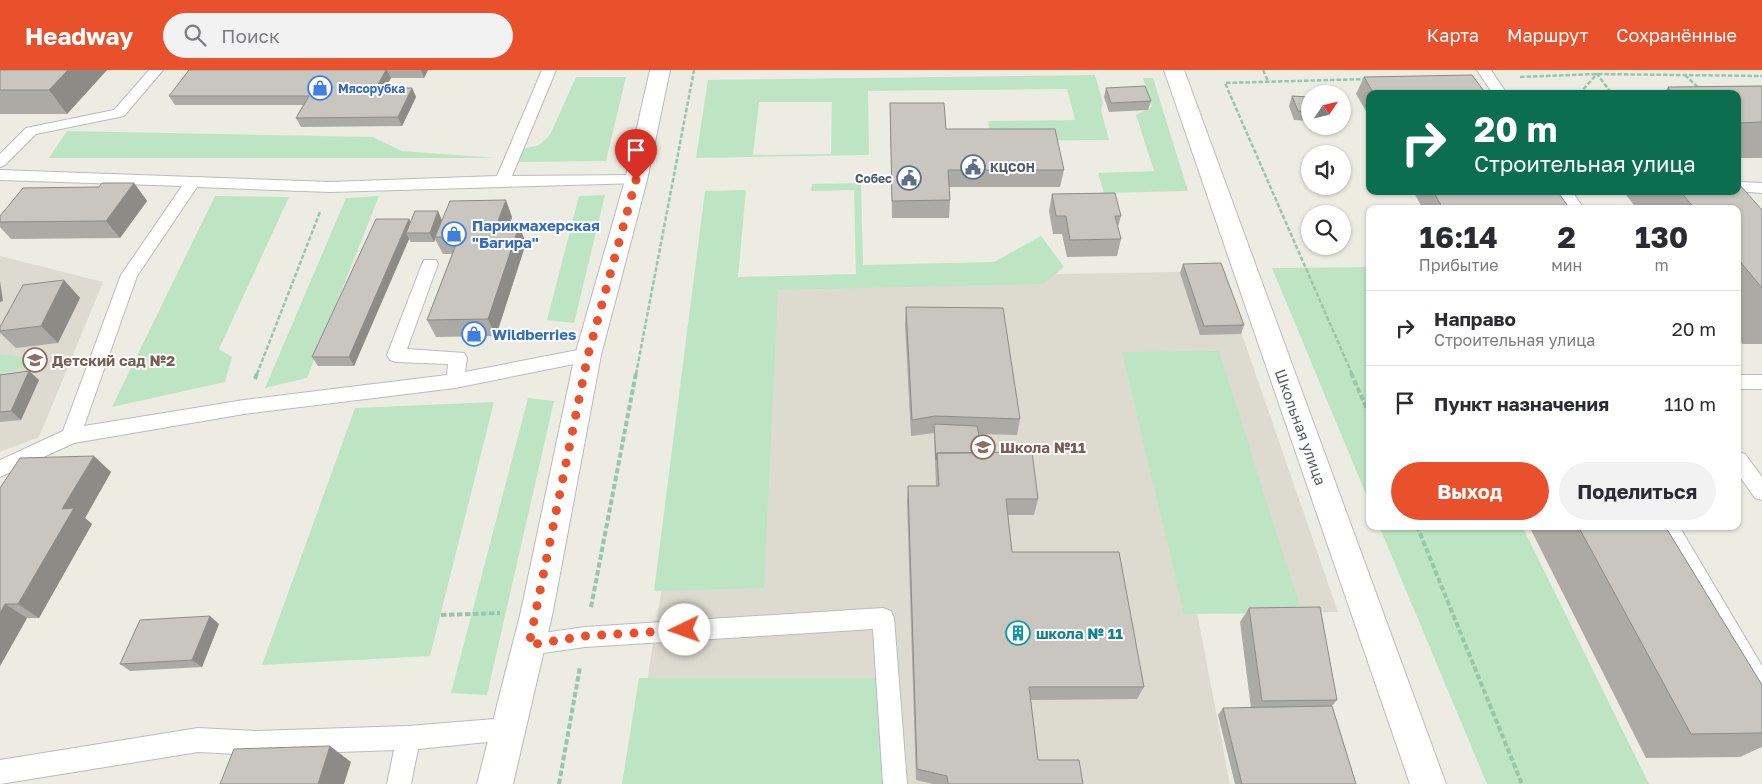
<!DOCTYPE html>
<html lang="ru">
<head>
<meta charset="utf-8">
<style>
  body { margin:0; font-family:"Golos Text",sans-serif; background:#f2f2f3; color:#2b2b33; height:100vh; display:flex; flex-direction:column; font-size:19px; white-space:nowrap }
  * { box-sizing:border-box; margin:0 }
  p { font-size:16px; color:#7c7c81 }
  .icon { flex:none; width:28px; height:28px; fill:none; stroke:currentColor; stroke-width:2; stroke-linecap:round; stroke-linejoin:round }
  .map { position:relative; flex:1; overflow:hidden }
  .drawer { position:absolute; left:1366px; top:135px; width:375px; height:325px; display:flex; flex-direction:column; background:#fff; border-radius:10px; box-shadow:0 1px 4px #0004 }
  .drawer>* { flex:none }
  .top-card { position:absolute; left:1366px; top:20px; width:375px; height:105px; border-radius:10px; box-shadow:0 1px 4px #0004; background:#0b6e4f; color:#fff; overflow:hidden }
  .needle { width:32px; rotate:55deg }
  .controls { position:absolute; left:1301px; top:15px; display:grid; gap:10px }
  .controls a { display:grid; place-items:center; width:50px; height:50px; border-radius:50%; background:#fff; box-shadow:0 1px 4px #0004; font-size:25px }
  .pin { position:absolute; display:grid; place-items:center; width:42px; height:42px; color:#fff; margin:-51px -21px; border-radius:50% 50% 50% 0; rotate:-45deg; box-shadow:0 0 5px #0007 }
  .pin .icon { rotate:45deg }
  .me { position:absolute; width:55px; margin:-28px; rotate:267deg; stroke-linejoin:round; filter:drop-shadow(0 0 4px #0008) }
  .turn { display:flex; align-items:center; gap:18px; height:105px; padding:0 25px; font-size:22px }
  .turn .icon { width:65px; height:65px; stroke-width:2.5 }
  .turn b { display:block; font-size:35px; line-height:42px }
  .eta { display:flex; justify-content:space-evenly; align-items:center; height:85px; text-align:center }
  .eta b { font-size:30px; font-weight:700; line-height:35px }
  .action { display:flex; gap:10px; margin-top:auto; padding:10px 25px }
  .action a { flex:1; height:58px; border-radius:30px; background:#e9502c; color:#fff; font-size:20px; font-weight:700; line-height:58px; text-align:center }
  .action a+a { background:#f2f2f3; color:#2b2b33 }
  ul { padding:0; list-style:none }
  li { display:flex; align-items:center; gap:15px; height:75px; padding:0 25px; border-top:1px solid #e1e1e2 }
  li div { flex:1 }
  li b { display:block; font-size:19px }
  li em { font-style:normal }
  header { display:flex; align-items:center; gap:30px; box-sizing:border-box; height:70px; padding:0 25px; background:#e9502c; color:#fff }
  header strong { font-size:24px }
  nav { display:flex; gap:28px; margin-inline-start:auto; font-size:18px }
  .search { width:350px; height:45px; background:#f2f2f3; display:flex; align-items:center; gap:12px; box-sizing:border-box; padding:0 18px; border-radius:28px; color:#7c7c81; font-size:19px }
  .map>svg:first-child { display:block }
  .education { fill:#dddbd0 }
  .green { fill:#bee5c3; fill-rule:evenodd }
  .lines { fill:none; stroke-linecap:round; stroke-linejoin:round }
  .lane-casing { stroke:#babbc1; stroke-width:2 }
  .street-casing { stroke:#babbc1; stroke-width:2 }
  .secondary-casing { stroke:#b8bac1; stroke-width:2 }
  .path-far1 { stroke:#97c6aa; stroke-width:2.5; stroke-dasharray:4.5 2; stroke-linecap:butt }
  .path { stroke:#97c6aa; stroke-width:4; stroke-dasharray:5.5 2.5; stroke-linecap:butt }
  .lane { fill:#fff; fill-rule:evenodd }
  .street { fill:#fff; fill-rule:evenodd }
  .secondary { fill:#fff; fill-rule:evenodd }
  .wall { fill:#acaaa4 }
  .shaded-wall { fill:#8c8b86 }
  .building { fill:#c8c6bf; stroke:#8c8b86 }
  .route { stroke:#e9502c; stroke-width:9; stroke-dasharray:0 16.2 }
  .labels { text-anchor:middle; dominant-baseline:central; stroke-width:4; stroke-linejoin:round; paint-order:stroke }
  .far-shop-label { font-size:12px; font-weight:bold; fill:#366cbe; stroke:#fff; text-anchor:start }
  .far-service-label { font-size:12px; font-weight:bold; fill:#4e5e75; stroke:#fff; text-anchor:start }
  .shop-label { font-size:15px; font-weight:bold; fill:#366cbe; stroke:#fff; text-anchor:start }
  .education-label { font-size:15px; font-weight:bold; fill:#785e54; stroke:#fff; text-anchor:start }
  .street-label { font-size:15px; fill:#5a5d63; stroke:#fff }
  .culture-label { font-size:15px; font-weight:bold; fill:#0d838f; stroke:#fff; text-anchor:start }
</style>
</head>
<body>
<header>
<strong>Headway</strong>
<div class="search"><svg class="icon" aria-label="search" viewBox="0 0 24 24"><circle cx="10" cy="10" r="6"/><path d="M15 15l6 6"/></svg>Поиск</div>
<nav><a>Карта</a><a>Маршрут</a><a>Сохранённые</a></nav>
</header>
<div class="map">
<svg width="1762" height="714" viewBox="0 0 1762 714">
  <rect width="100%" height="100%" fill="#edece2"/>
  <path class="education" d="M0 186 103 212 39 367 0 382Z
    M1220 201 1338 542 1197 543 1230 714H631L710 211Z"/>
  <path class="green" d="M1095 5 1103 33 1101 40 1109 70 991 71 988 51 1075 50 1067 19 868 21 869 85 696 88 708 10ZM832 32 831 84 753 85 759 32Z
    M576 7H626L606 91 519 92 523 79 539 75 550 65Z
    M1143 8H1153L1188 121 1104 123 1098 103 1154 101 1136 45 1152 37Z
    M67 61 373 67 402 81 497 88H49Z
    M861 113 863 195 994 192 1041 166 1064 197 1043 214 778 220 764 518 654 521 705 121 746 120 738 207 856 204 854 120 811 121 812 114Z
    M605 125 574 253 547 250 579 126Z
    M215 126 289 127 219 279 232 287 225 312 112 337Z
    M379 126 307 308 265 318 346 128Z
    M1370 197V434L1272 198Z
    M1219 281 1302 543 1184 544 1122 282Z
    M0 284 48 290 0 304Z
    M528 328 554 331 487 625 451 623Z
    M494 332 430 586 262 595 355 338Z
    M1379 456H1522L1649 714H1487Z
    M639 608H882L883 714H622Z"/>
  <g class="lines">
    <g class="lane-casing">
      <path id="lane" d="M149 0H163L124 46 36 64 5 95 0 97V84L26 58 114 40Z
        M542 0H556L512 106 636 105 641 107 643 110 641 113 330 122 197 117 137 206 84 356 244 330 447 305 448 294 396 292 390 290 387 285 422 194 424 190H436L438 194 407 279 464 283 467 288 465 302 588 278 594 280 597 285 594 290 455 318 244 344 74 373 0 407V390L63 361 121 205 182 116 0 110V100L330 112 497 106Z
        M1477 0H1491L1507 24H1493Z
        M1738 112 1762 113V123L1736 121Z
        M1557 121H1572L1584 139H1568Z
        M1738 305H1762V319H1738Z
        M1738 382 1745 384 1762 407V430L1755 428 1738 404Z
        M1658 456H1679L1762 596V628L1754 625Z
        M883 538 891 541 894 548 907 714H883L873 559 585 577 529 585 521 582 518 575 521 568 529 565 585 557Z
        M507 648 515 651 519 659 515 667 507 670 418 679 411 714H387L394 680 256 685 198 682 0 714V690L198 658 256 661 408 656Z"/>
    </g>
    <g class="street-casing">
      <path id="street" d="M1164 0H1184L1446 714H1410Z"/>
    </g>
    <g class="secondary-casing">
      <path id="secondary" d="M650 0H670L647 110 601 285 553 541 513 714H477L521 541 575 285 625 110Z"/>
    </g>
    <path class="path-far1" d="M1263 0 1268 11
      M1685 5 1705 24
      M1520 7 1597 4 1762 6
      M1579 24 1597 4 1612 24
      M257 304 320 142
      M636 304 694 0
      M1352 304 1225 13 1366 9"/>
    <path class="path" d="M1351 303 1370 346
      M255 309 257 303
      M1417 456 1522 714
      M591 537 636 303
      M441 545 500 543
      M559 714 580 597"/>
    <use href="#lane" class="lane"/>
    <use href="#street" class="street"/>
    <use href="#secondary" class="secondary"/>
  </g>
  <path class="wall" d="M0 0H107L67 44H0Z
    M189 0H428L424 8H391L385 18H412L416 27 402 56 301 57 296 48 303 35H175L169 26Z
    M1364 7 1486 24H1370V48L1356 24Z
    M1762 16V88H1738V24H1663L1668 17Z
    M1106 18 1151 31 1148 40 1109 42 1104 27Z
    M1292 26 1310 27V51L1294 50 1289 36Z
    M890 33 946 59 1064 100 1060 117H949L950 130 949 148H892Z
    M134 113 147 131 120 168 11 169 0 157V146L99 117Z
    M1413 121H1557L1570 139H1423Z
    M1623 121H1738L1762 140V274H1742L1738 268V139H1637Z
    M1052 124 1121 146 1118 157 1121 169 1117 186 1067 187 1062 164H1053L1049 141Z
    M512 147 509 156 526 173 496 266 436 267 427 250 452 184H443L435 169 434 172H411L409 169 354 296H318L312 287 409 149 410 152Z
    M1183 194 1244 255 1241 264 1200 265 1180 203Z
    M64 210 80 228 58 273 16 278 0 263V257Z
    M906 237 1020 349 1017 365 978 364 983 383 1038 429 1034 445H1008L1012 482 1144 617 1137 629 1031 630 1038 690 1083 714H933L916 710 907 432 908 416H936L934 363 911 366 905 254Z
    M29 301 39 310 21 350 0 352V305Z
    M111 402 85 448 92 454 39 548H27L0 596V418Z
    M1529 456H1665L1762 615V677L1740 687 1646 688Z
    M1249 538 1337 630 1332 636 1356 714H1235L1218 645 1223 638H1251L1240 552Z
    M219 554 202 597 130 601 120 594Z"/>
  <path class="shaded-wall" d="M68 0H107L67 44 49 20Z
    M386 0H387L391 8 380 27 376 18Z
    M421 0H428L424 8Z
    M412 18 416 27 402 56 398 47Z
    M134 113 147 131 120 168 106 151Z
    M506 130 512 147 503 173 496 156Z
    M438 141 442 150 435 167V169L434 172 430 163Z
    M409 149 413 158 406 163 409 169 354 296 349 287Z
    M519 156 526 173 496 266 488 249Z
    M64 210 80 228 58 273 41 256Z
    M0 211 3 231 0 232Z
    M29 301 39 310 21 350 11 341Z
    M94 386 111 402 85 448 92 454 39 548 18 534 62 439Z
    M5 534 27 548 0 596V543Z
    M210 546 219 554 202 597 192 590Z
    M330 676 351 692 344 714H318Z"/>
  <path class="building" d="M0 0H68L49 20H0Z
    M189 0H386L376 18H412L398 47 296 48 309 26H169Z
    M1472 5 1486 24H1374L1364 7Z
    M1145 16 1151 31 1111 33 1106 18Z
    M1762 16V52L1738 53V24H1673L1668 17Z
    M1292 26 1310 27V42L1298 41Z
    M890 33H944L946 59H1055L1064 100H948L950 130 892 131Z
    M102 113H134L106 151 0 152V146L23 118 99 117Z
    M1738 113 1762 140V218L1738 189V139H1695L1680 121H1738Z
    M1433 121H1557L1570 139H1443Z
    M1115 123 1121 146H1115L1121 169 1070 170 1066 146H1056L1052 124Z
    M506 130 496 156H519L488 249 427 250 459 167H435L450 131Z
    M415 141H438L430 163H406Z
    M376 149H409L349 287H312Z
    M1221 193 1244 255 1204 256 1183 194Z
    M64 210 41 256 0 261V257L23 215Z
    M906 237 1003 238 1020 349 935 346 912 350Z
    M29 301 11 341 0 342V305Z
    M934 354 977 356 983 383H937L936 390Z
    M1032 382 1038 429H1006L1012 482H1119L1144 617H1029L1038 690H1079L1083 714H948L947 706 917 699 908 416H939L937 383Z
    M94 386 62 439 74 438 18 534H5L0 543V418L20 388Z
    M1578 456H1665L1762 615V663L1691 664Z
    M1320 537 1337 630 1262 631 1249 538Z
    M210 546 192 590 120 594 140 550Z
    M1332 636 1356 714H1242L1223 638Z
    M330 676 318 714H220L234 679Z"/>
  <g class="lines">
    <path class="route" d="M636 110 588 285 529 575 585 566 685 560"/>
  </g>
  <defs>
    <g id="shop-ring" transform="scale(1.25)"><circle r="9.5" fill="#fff" stroke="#3f7fe0" stroke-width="1.5"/><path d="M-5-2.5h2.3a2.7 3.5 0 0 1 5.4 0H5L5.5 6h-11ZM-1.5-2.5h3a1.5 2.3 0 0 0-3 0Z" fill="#3f7fe0"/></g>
    <g id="civic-ring" transform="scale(1.25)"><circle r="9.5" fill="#fff" stroke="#5c6f8a" stroke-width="1.5"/><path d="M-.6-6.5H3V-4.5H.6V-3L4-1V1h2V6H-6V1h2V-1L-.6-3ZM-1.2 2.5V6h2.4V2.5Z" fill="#5c6f8a"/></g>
    <g id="school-ring" transform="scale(1.25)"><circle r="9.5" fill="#fff" stroke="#8d6e63" stroke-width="1.5"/><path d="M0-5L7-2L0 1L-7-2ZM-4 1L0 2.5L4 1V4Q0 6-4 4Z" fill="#8d6e63"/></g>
    <g id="building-ring" transform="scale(1.25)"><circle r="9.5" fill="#fff" stroke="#0f9aa8" stroke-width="1.5"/><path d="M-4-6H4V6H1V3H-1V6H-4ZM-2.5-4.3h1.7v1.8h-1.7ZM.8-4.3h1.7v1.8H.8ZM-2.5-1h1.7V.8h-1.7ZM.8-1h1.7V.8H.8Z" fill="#0f9aa8"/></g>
  </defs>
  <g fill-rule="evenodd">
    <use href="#shop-ring" x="320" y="18"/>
    <use href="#civic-ring" x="973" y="97"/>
    <use href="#civic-ring" x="909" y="108"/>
    <use href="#shop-ring" x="454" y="164"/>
    <use href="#shop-ring" x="474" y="264"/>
    <use href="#school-ring" x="35" y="290"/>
    <use href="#school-ring" x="983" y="377"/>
    <use href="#building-ring" x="1018" y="563"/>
  </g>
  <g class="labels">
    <g class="far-shop-label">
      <text x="338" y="18">Мясорубка</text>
    </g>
    <g class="far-service-label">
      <text x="990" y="97">КЦСОН</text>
      <text x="892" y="108" text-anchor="end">Собес</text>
    </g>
    <g class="shop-label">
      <text x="472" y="155">Парикмахерская<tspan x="472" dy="17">"Багира"</tspan></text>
      <text x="492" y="264">Wildberries</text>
    </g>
    <g class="education-label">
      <text x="52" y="290">Детский сад №2</text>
      <text x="1000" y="377">Школа №11</text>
    </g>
    <g class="street-label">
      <text transform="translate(1301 357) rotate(70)">Школьная улица</text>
    </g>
    <g class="culture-label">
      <text x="1036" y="563">школа № 11</text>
    </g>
  </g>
</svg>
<div class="controls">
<a><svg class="needle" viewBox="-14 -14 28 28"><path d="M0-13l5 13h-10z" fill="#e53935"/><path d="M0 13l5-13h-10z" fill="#7c7c81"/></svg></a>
<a><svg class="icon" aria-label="sound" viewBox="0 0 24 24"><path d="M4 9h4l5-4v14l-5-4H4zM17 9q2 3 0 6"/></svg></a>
<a><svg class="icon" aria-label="search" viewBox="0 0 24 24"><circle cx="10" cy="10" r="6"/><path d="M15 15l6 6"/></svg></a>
</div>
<div class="pin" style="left:636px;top:110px;background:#d93025"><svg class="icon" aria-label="arrive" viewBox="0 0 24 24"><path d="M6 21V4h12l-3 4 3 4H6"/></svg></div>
<svg class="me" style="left:685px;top:560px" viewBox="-20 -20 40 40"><circle r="19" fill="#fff"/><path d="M0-13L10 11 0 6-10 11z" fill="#e9502c"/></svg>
<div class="top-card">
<div class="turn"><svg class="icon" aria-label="right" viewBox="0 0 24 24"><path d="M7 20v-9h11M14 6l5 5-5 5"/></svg><div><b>20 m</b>Строительная улица</div></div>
</div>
<section class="drawer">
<div class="eta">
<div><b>16:14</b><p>Прибытие</p></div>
<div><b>2</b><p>мин</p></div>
<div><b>130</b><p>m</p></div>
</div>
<ul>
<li><svg class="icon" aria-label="right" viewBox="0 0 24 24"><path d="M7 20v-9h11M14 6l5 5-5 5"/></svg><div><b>Направо</b><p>Строительная улица</p></div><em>20 m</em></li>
<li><svg class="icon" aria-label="arrive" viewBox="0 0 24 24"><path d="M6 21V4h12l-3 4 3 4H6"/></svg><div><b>Пункт назначения</b></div><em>110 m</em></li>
</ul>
<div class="action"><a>Выход</a><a>Поделиться</a></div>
</section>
</div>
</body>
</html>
